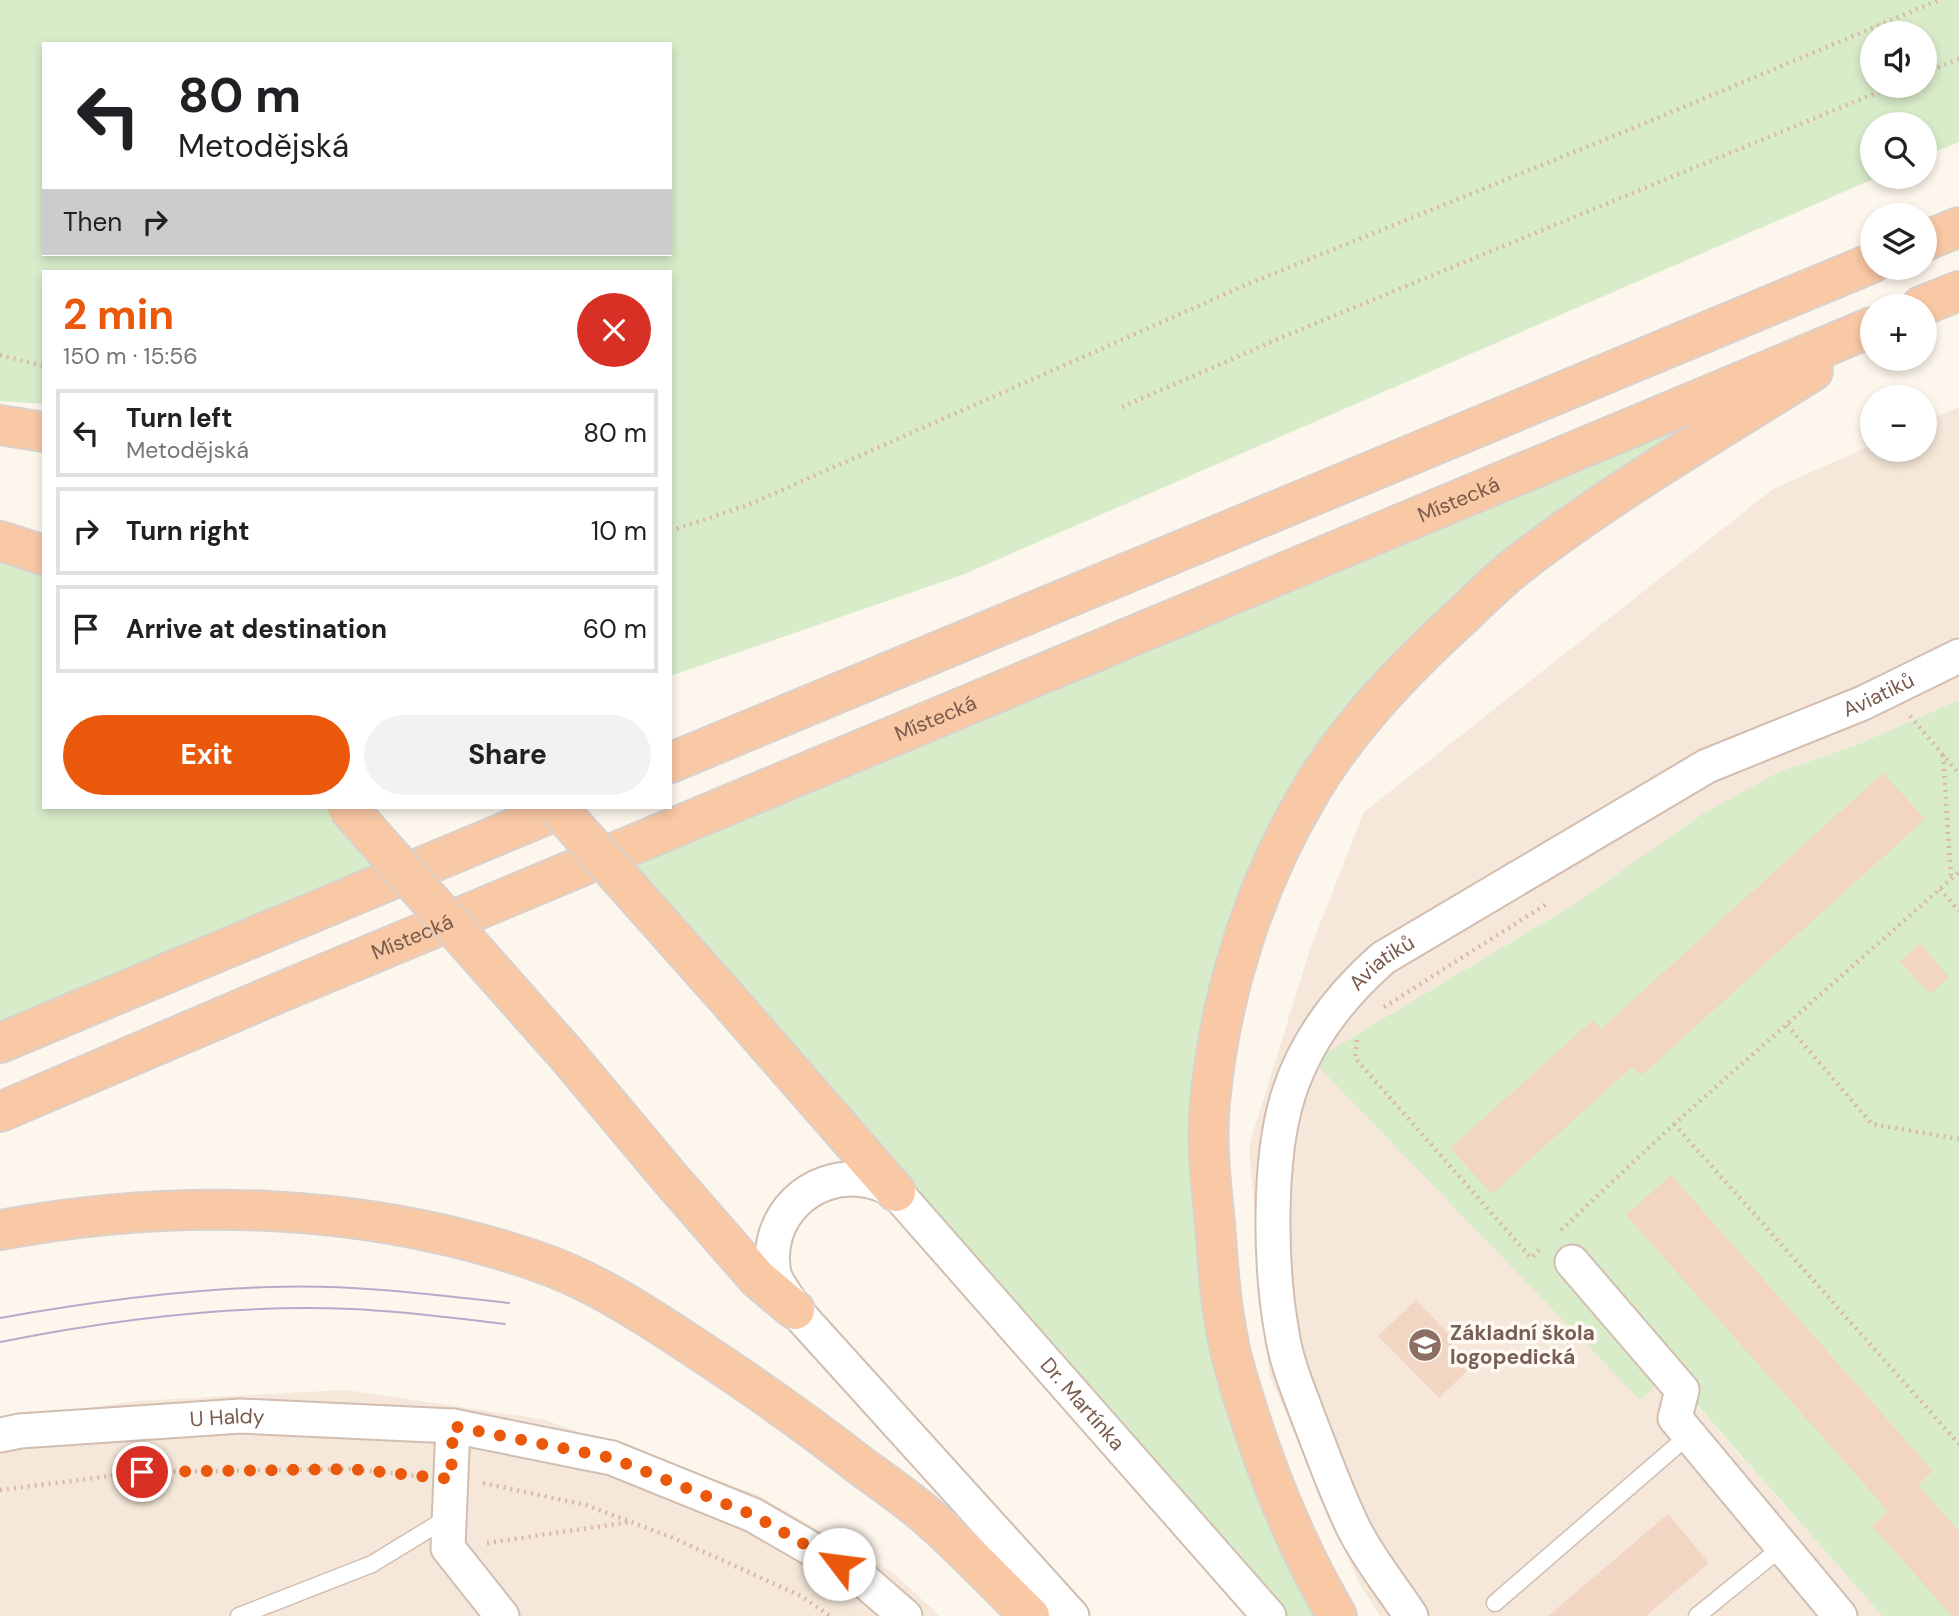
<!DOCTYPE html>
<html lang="en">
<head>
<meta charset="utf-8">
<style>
  body { margin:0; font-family:"DM Sans",sans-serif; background:#f2f2f2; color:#202124; height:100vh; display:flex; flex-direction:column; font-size:26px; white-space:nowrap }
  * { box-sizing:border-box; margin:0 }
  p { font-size:23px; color:#757577 }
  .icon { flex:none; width:38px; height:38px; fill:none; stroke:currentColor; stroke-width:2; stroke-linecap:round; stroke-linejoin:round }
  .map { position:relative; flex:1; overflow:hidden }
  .drawer { position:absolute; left:42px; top:270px; width:630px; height:539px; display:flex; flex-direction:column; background:#fff; border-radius:0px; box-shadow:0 4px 10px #0003 }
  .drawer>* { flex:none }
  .banner { position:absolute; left:42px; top:42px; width:630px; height:214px; border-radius:0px; box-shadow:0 4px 10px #0003; background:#fff; color:#202124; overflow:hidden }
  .fabs { position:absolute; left:1860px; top:21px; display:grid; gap:14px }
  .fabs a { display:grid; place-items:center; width:77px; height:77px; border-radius:50%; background:#fff; box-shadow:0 4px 10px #0003; font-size:35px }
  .pin { position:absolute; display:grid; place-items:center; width:60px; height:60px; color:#fff; margin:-30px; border:4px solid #fff; border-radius:50%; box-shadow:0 2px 7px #0007 }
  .me { position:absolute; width:77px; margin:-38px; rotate:300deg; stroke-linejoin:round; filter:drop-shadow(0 0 5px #0008) }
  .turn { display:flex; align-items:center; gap:24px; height:147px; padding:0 21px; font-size:32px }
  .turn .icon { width:91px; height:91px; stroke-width:2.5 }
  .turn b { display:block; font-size:49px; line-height:60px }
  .then { display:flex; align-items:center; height:66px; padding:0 21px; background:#0003; gap:14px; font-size:26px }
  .round { display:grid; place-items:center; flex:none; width:74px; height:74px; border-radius:37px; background:#f2f2f2 }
  .headline { display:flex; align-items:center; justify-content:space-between; height:119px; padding:0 21px }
  h1 { font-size:42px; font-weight:700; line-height:52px; color:#ea580c }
  .button { display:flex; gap:14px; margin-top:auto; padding:14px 21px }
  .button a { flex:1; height:80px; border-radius:42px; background:#ea580c; color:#fff; font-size:28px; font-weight:700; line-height:80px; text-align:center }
  .button a+a { background:#f2f2f2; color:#202124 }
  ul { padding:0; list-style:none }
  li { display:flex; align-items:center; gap:21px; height:88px; margin:0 14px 10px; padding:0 7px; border:4px solid #e0e0e0; border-radius:0px }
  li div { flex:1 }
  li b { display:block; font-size:26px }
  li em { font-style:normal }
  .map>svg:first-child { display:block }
  .residential { fill:#f5e8da }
  .green { fill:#d8ecc9; fill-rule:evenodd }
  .building { fill:#f3d5c3 }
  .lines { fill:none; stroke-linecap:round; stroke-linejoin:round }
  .service-casing { stroke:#d1beb0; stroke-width:19 }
  .minor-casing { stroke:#d1beb0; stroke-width:37 }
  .trunk-casing { stroke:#dad1cd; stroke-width:42 }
  .path { stroke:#d9b8a5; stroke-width:4.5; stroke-dasharray:2 5; stroke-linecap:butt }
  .service { stroke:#fff; stroke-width:16 }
  .minor { stroke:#fff; stroke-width:33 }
  .trunk { stroke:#f9c8a4; stroke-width:38 }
  .tram { stroke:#b9a8c9; stroke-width:2 }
  .trunk-bridge-casing { stroke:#dad1cd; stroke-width:42; stroke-linecap:butt }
  .trunk-bridge { stroke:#f9c8a4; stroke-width:38 }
  .route { stroke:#ea580c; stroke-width:12; stroke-dasharray:0 21.6 }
  .labels { text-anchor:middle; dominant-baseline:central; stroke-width:7; stroke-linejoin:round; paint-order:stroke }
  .street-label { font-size:21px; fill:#7a5c4d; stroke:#fffaf3 }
  .education-label { font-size:21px; font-weight:bold; fill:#785e54; stroke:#fffaf3; text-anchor:start }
</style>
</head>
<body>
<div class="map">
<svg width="1959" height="1616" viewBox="0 0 1959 1616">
  <rect width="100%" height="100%" fill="#fdf6ec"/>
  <path class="residential" d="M1959 407V700L1854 746 1781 771 1573 905 1314 1061 1640 1399 1668 1373 1882 1616H1380L1359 1583 1269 1374 1249 1146 1310 949 1364 812 1773 489 1872 445V450H1925V422Z
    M346 1390 542 1419 756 1494 892 1572 940 1616H0V1420L137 1401Z"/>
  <path class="green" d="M0 0H1959V142L1925 156V124H1872V177H1878L962 575 670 676V271H44V404L0 401ZM1872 33H1925V86H1872ZM44 44H670V254H44Z
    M1872 327 1592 510 1335 754 1220 1030V1291L1337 1616H1271L605 862Z
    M0 541 44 555V807H344L402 875 0 1024Z
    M1959 700V1616H1882L1669 1373 1640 1400 1313 1061 1573 905 1704 813 1781 771 1854 746Z"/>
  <path class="building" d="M1883 773 1925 819 1642 1075 1632 1067 1492 1194 1450 1148 1593 1020 1601 1029Z
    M1920 944 1949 977 1930 994 1900 961Z
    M1671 1175 1933 1471 1918 1485 1959 1532V1616H1952L1872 1526 1888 1511 1626 1215Z
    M1416 1300 1455 1340 1447 1349 1468 1370 1439 1398 1381 1339 1377 1337Z
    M1668 1514 1709 1563 1646 1616H1548Z"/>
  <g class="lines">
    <g class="service-casing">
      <path id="service" d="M1495 1603 1689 1435
        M239 1616 372 1564 449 1517
        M1697 1616 1782 1547"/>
    </g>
    <g class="minor-casing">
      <g id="minor">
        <path d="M1572 1262 1682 1390 1675 1418 1840 1616"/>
        <path d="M453 1426 448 1548 502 1616"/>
        <path id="s1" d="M0 1435 20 1431 241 1416 453 1426 612 1458 753 1515 860 1577 905 1616"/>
        <path id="s2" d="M1072 1616 795 1310C789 1299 780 1288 775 1277 771 1264 772 1247 776 1234 793 1183 852 1164 896 1192L1269 1616"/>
        <path id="s3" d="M1411 1616C1392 1587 1368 1558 1353 1527 1336 1492 1323 1455 1309 1419 1299 1392 1286 1362 1282 1333 1270 1267 1268 1160 1288 1096 1305 1041 1341 995 1383 958L1707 766 1863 703 1959 656"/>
      </g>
    </g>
    <g class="trunk-casing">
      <g id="trunk">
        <path d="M1925 241 1959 227"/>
        <path d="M1921 306 1959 291"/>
        <path d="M0 425 44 432"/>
        <path d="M0 541 44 555"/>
        <path d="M670 763 1872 263"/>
        <path d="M725 996 896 1192"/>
        <path d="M0 1043 565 807"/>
        <path d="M567 1055 670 1178 758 1279 795 1310"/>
        <path id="s4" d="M0 1112 276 994 1872 327"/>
        <path d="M0 1230C178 1197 366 1202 539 1262 594 1281 642 1313 691 1345 749 1383 806 1423 861 1466 883 1482 905 1497 926 1515 962 1546 995 1582 1030 1616"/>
        <path d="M1337 1616C1299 1551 1271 1484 1248 1412 1241 1388 1232 1364 1228 1339 1220 1301 1218 1263 1215 1224 1211 1184 1206 1142 1210 1102 1220 996 1253 889 1307 797 1346 729 1404 669 1461 617 1480 599 1498 581 1518 565 1611 493 1713 434 1813 371"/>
      </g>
    </g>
    <path class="path" d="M1925 73 1959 59
      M0 355 44 366
      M1122 407 1285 336 1893 86
      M670 531 748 505 1248 284 1631 129 1939 0
      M1910 716 1959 774
      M1943 755 1951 878
      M1940 889 1959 911
      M1384 1007 1548 903
      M1787 1025 1872 1124 1959 1139
      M1357 1040 1355 1058 1531 1258 1539 1250
      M1674 1124 1959 1444
      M1561 1230 1674 1124 1959 872
      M483 1483 586 1505 671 1537 801 1596 830 1616
      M0 1490 142 1472 351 1469 419 1476
      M487 1543 630 1522"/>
    <use href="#service" class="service"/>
    <use href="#minor" class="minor"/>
    <use href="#trunk" class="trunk"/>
    <path class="tram" d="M0 1318C89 1302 179 1290 270 1287 350 1284 430 1294 509 1303
      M0 1342C115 1319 233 1304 351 1309 403 1311 454 1318 505 1324"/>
    <g class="trunk-bridge-casing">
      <path id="trunk-bridge" d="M347 807 567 1055
        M557 807 725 996"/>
    </g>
    <use href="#trunk-bridge" class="trunk-bridge"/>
  </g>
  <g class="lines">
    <path class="route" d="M142 1472 351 1469 451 1479 453 1426 612 1458 753 1515 839 1564"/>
  </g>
  <defs>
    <g id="school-disc" transform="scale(1.75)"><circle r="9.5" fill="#8d6e63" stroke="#fffaf3"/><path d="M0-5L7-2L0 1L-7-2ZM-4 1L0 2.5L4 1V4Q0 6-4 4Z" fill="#fff"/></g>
  </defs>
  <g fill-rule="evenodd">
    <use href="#school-disc" x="1425" y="1345"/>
  </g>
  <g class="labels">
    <g class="street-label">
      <text stroke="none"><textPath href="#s4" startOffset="1582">Místecká</textPath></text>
      <text stroke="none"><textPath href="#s3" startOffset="1284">Aviatiků</textPath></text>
      <text stroke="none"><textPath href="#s4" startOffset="1015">Místecká</textPath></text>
      <text stroke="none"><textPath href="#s4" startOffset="448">Místecká</textPath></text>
      <text stroke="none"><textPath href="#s3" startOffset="718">Aviatiků</textPath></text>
      <text stroke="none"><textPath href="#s2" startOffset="924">Dr. Martínka</textPath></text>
      <text stroke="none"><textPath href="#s1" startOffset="228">U Haldy</textPath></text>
    </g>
    <g class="education-label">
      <text x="1450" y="1333">Základní škola<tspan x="1450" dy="24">logopedická</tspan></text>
    </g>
  </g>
</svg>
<div class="fabs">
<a><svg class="icon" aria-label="sound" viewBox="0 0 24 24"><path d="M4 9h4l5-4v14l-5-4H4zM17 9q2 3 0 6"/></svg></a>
<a><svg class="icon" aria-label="search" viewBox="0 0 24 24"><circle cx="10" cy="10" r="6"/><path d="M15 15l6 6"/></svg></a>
<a><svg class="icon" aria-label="layers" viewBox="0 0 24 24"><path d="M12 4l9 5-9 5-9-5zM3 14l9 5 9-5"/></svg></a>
<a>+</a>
<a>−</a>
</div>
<div class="pin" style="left:142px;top:1472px;background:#d93025"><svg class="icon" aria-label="arrive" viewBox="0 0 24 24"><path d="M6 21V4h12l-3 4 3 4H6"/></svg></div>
<svg class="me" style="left:839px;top:1564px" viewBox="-20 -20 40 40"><circle r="19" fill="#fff"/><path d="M0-13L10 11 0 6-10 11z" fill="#ea580c"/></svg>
<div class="banner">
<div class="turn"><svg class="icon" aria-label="left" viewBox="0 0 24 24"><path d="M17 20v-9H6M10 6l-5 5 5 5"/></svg><div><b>80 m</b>Metodějská</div></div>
<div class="then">Then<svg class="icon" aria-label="right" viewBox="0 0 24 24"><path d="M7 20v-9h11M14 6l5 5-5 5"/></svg></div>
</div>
<section class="drawer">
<div class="headline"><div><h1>2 min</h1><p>150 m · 15:56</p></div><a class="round" style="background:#d93025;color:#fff"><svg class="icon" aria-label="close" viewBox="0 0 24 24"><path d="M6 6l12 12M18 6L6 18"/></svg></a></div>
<ul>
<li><svg class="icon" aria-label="left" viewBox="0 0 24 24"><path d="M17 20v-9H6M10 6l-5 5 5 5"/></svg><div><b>Turn left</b><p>Metodějská</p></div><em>80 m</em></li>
<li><svg class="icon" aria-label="right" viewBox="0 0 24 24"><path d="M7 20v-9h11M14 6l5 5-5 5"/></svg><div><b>Turn right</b></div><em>10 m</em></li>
<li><svg class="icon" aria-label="arrive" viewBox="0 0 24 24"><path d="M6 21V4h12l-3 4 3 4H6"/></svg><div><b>Arrive at destination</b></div><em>60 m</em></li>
</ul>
<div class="button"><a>Exit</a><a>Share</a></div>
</section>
</div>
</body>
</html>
